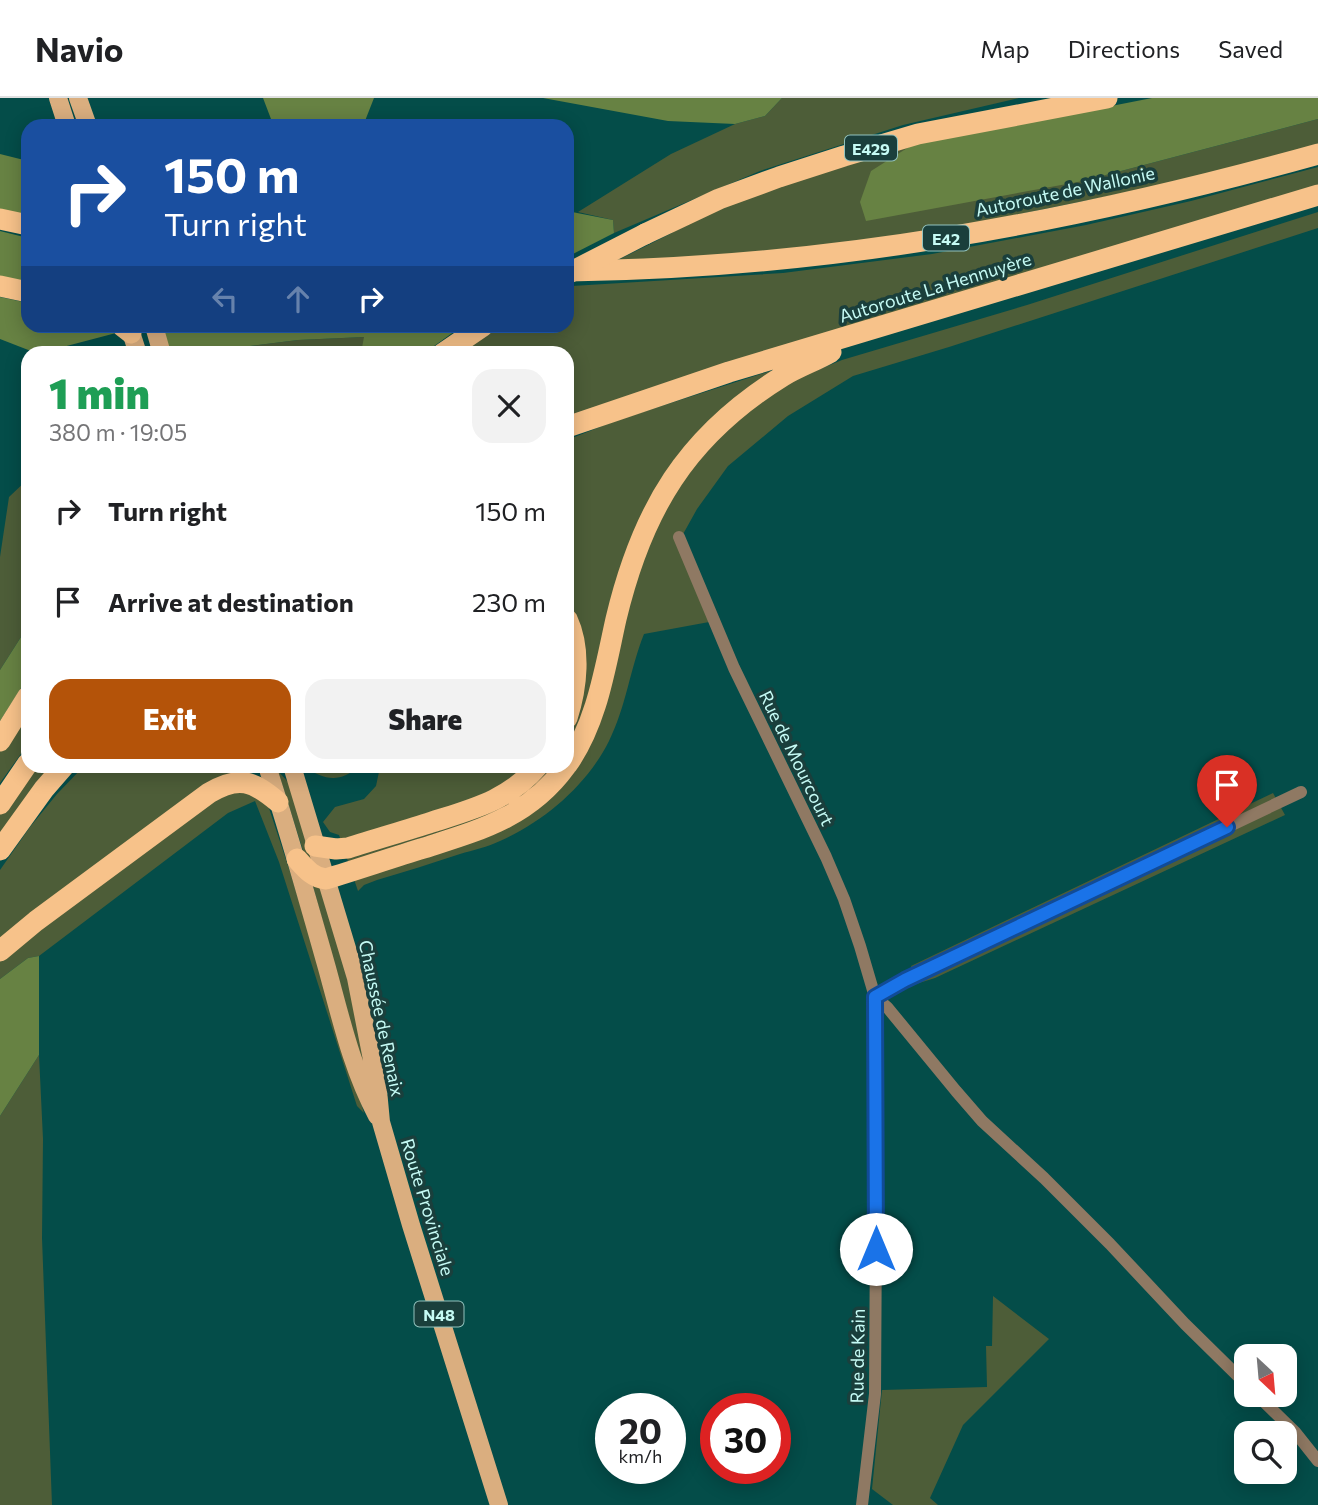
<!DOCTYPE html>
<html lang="en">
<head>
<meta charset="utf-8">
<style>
  body { margin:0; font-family:Commissioner,sans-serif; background:#f2f2f2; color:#202124; height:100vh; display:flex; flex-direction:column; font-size:26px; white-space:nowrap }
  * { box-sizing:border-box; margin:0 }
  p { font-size:23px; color:#757577 }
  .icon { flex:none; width:38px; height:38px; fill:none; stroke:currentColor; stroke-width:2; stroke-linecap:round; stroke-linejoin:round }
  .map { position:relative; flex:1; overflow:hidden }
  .details { position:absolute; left:21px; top:248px; width:553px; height:427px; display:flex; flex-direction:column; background:#fff; border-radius:21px; box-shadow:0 4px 18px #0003 }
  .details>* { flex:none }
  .hud { position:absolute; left:21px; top:21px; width:553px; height:214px; border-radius:21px; box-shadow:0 4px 18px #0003; background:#1a4fa0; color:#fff; overflow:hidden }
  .needle { width:46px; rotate:154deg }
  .controls { position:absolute; left:1234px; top:1246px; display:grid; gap:14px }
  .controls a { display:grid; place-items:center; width:63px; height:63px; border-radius:14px; background:#fff; box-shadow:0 4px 18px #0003; font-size:35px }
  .speed { position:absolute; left:595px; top:1295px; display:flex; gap:14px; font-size:35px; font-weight:700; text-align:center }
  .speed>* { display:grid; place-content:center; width:91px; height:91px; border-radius:50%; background:#fff; box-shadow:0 4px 18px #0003; line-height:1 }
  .speed small { font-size:18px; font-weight:400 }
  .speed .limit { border:10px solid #d22; background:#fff; color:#111 }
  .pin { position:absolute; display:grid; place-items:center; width:60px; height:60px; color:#fff; margin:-72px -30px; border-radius:50% 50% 50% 0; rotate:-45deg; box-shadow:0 0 7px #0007 }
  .pin .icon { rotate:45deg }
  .me { position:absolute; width:77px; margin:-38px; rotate:0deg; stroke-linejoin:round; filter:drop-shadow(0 0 5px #0008) }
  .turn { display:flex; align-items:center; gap:24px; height:147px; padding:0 28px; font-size:32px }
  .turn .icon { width:91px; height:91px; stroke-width:2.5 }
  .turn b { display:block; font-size:49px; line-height:60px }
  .lanes { display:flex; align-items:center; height:66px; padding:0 28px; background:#0003; justify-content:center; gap:35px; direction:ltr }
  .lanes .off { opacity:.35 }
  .round { display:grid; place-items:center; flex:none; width:74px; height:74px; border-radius:21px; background:#f2f2f2 }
  .head { display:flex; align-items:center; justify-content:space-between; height:119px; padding:0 28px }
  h1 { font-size:42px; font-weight:800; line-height:52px; color:#1e9e55 }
  .cta { display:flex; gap:14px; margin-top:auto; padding:14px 28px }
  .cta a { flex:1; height:80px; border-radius:21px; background:#b45309; color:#fff; font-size:28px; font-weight:800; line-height:80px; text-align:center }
  .cta a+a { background:#f2f2f2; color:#202124 }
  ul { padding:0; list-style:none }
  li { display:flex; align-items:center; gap:21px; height:91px; padding:0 28px }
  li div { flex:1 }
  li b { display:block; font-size:26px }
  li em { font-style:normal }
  header { display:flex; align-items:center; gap:42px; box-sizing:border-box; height:98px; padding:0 35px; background:#fff; border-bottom:2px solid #e0e0e0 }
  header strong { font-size:33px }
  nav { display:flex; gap:38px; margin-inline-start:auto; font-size:24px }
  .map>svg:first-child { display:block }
  .green { fill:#4d5d38 }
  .forest { fill:#678243 }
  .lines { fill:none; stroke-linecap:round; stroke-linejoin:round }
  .street { stroke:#8f7963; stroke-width:12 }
  .primary { stroke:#daae7f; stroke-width:18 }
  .highway { stroke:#f7c28a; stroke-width:21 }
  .highway-bridge { stroke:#f7c28a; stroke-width:21 }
  .route-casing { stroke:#114b97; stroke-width:18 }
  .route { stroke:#1a73e8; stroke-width:12 }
  .labels { text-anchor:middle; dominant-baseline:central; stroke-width:7; stroke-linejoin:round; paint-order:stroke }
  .shield { fill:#1a3f3c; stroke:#92c3be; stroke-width:2 }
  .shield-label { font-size:16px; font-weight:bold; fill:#c6fbf5 }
  .street-label { font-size:18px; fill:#c6fbf5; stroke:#1a3f3c }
</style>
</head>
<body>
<header>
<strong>Navio</strong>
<nav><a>Map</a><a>Directions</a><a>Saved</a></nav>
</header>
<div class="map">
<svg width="1318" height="1407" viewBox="0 0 1318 1407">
  <rect width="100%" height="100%" fill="#044d49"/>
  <path class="green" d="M782 0H1019L903 27 760 73 614 135 613 122 578 114 671 56 735 26 765 18Z
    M1318 21V47L1163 87 926 135 835 147 610 166 672 135 677 129 764 93 912 47 1083 83Z
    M1318 69V87L699 276 567 323V256H452L498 228H567V190L572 188 783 175 932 156 1086 127 1191 103Z
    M1318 114V130L949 249 853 278 788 318 728 368 697 411 682 438 720 522 644 536C630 571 626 609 609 643 587 687 545 723 500 743 488 749 473 752 460 756 432 765 405 774 377 782L364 787 358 793 339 737 330 734 323 724 335 709 364 701 376 688 380 669H383L391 675 404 668H567V342L615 323 783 269 791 283 842 262 1027 207Z
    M365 239 361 255 168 256 166 250 194 255 298 242Z
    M28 381V528L0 572V459L9 399Z
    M28 605V646L0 685V652Z
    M34 669H55L0 741V716Z
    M83 669H239L26 825 0 846V772L30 729 57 696Z
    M305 669H358C340 685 324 682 305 669Z
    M278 673 289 685 315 765 305 759Z
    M245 690 267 704 291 777 364 1015 357 1008 279 764 255 703 228 715 39 858 28 860 0 881V862L230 691Z
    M1273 695 1285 717 935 880 916 886 911 868Z
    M311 781 322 788 358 918 368 988Z
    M39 957 43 1041 42 1140 52 1407H0V1018Z
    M993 1198 1049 1241 963 1327 930 1400 938 1407H893L872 1391 882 1292 987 1289 986 1248H992Z"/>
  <path class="forest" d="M263 0H374L363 28H252L271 21Z
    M543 0H782L765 18 735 26 668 23Z
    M1152 0H1318V21L1083 83 866 123 860 104 871 73 912 47Z
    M0 56 28 63V117L0 112Z
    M567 113 613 122 614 135 567 159Z
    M0 133 28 140V186L0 179Z
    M0 199 28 205V228H107L116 235 40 255H36L0 241Z
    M159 228H462L423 256 361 255 364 239 298 242 194 255 166 250Z
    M28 528V579L0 623V572Z
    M39 858V957L0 1018V881L28 860Z"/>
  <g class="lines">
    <path class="street" d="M679 439 734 570 826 759 844 801 860 848 875 899 876 1127 875 1296 862 1407
      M875 899 887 909 956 993 982 1023 1044 1080 1110 1146 1185 1226 1246 1286
      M875 899 905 882 1301 694
      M1257 1297 1295 1334 1318 1363"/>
    <path class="primary" d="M58 0 67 28
      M78 0 88 28
      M129 228 138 256
      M154 228 162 256
      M267 668C289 735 308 803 327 870 341 921 352 971 377 1018
      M292 668 356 880 378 992 381 1024 411 1127 499 1407"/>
    <path class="highway" d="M0 121 28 127
      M645 136 719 101 779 79 844 58 918 36 1107 0
      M569 173C826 170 1071 125 1318 56
      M0 188 28 194
      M122 228 131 235
      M442 256 483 228
      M567 329 729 274 1318 97
      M567 521C581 551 577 589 567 620
      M0 643 28 598
      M567 667C597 625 605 570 616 521 642 412 686 338 783 278 798 269 815 263 831 254
      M0 706 28 665
      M315 748 336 751 348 750C376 741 404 733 432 724 473 711 509 702 538 668
      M0 752 44 691 64 668
      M297 761C305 770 313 780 326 781 359 771 391 760 424 750 480 732 529 719 566 668
      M0 853 36 823 209 695C239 677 253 683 278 704"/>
    <path class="highway-bridge" d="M567 176 645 136"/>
  </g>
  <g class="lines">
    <g class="route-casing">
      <path id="route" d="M876 1151 875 899 905 882 1227 729"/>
    </g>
    <use href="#route" class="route"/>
  </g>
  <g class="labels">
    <g class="shield">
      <rect x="845" y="37.5" width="52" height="25" rx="5"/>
      <rect x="923" y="127.5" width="46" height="25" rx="5"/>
      <rect x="414.5" y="1203.5" width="49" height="25" rx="5"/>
    </g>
    <g class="shield-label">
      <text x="871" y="50">E429</text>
      <text x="946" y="140">E42</text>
      <text x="439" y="1216">N48</text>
    </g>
    <g class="street-label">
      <text transform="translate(1065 93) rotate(-12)">Autoroute de Wallonie</text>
      <text transform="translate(935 189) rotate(-17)">Autoroute La Hennuyère</text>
      <text transform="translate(797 660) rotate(64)">Rue de Mourcourt</text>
      <text transform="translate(382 920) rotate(78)">Chaussée de Renaix</text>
      <text transform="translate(428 1109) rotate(73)">Route Provinciale</text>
      <text transform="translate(857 1258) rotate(-89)">Rue de Kain</text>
    </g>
  </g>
</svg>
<div class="controls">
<a><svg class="needle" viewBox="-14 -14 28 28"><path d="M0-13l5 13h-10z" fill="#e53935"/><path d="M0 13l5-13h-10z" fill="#757577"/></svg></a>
<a><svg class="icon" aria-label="search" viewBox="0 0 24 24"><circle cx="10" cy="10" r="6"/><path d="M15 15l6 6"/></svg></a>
</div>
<div class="speed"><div>20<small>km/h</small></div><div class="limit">30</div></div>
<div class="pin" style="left:1227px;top:729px;background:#d93025"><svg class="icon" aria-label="arrive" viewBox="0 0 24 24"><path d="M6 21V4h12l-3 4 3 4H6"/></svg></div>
<svg class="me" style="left:876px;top:1151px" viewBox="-20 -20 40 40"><circle r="19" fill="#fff"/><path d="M0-13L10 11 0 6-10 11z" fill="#1a73e8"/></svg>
<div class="hud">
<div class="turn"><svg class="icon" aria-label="right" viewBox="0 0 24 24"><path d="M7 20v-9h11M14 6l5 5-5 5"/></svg><div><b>150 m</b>Turn right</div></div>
<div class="lanes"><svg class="icon off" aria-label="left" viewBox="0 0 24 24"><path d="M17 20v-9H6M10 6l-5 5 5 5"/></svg><svg class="icon off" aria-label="ahead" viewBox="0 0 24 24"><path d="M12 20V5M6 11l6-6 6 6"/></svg><svg class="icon" aria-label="right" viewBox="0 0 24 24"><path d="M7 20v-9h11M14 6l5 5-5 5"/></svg></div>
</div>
<section class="details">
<div class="head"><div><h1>1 min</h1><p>380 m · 19:05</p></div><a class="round"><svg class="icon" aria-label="close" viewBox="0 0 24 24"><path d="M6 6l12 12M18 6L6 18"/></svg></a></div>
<ul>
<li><svg class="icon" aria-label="right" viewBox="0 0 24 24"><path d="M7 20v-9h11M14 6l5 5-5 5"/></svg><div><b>Turn right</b></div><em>150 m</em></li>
<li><svg class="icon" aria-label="arrive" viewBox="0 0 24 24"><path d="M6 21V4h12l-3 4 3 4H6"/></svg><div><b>Arrive at destination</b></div><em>230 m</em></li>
</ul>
<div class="cta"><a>Exit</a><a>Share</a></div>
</section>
</div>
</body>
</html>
